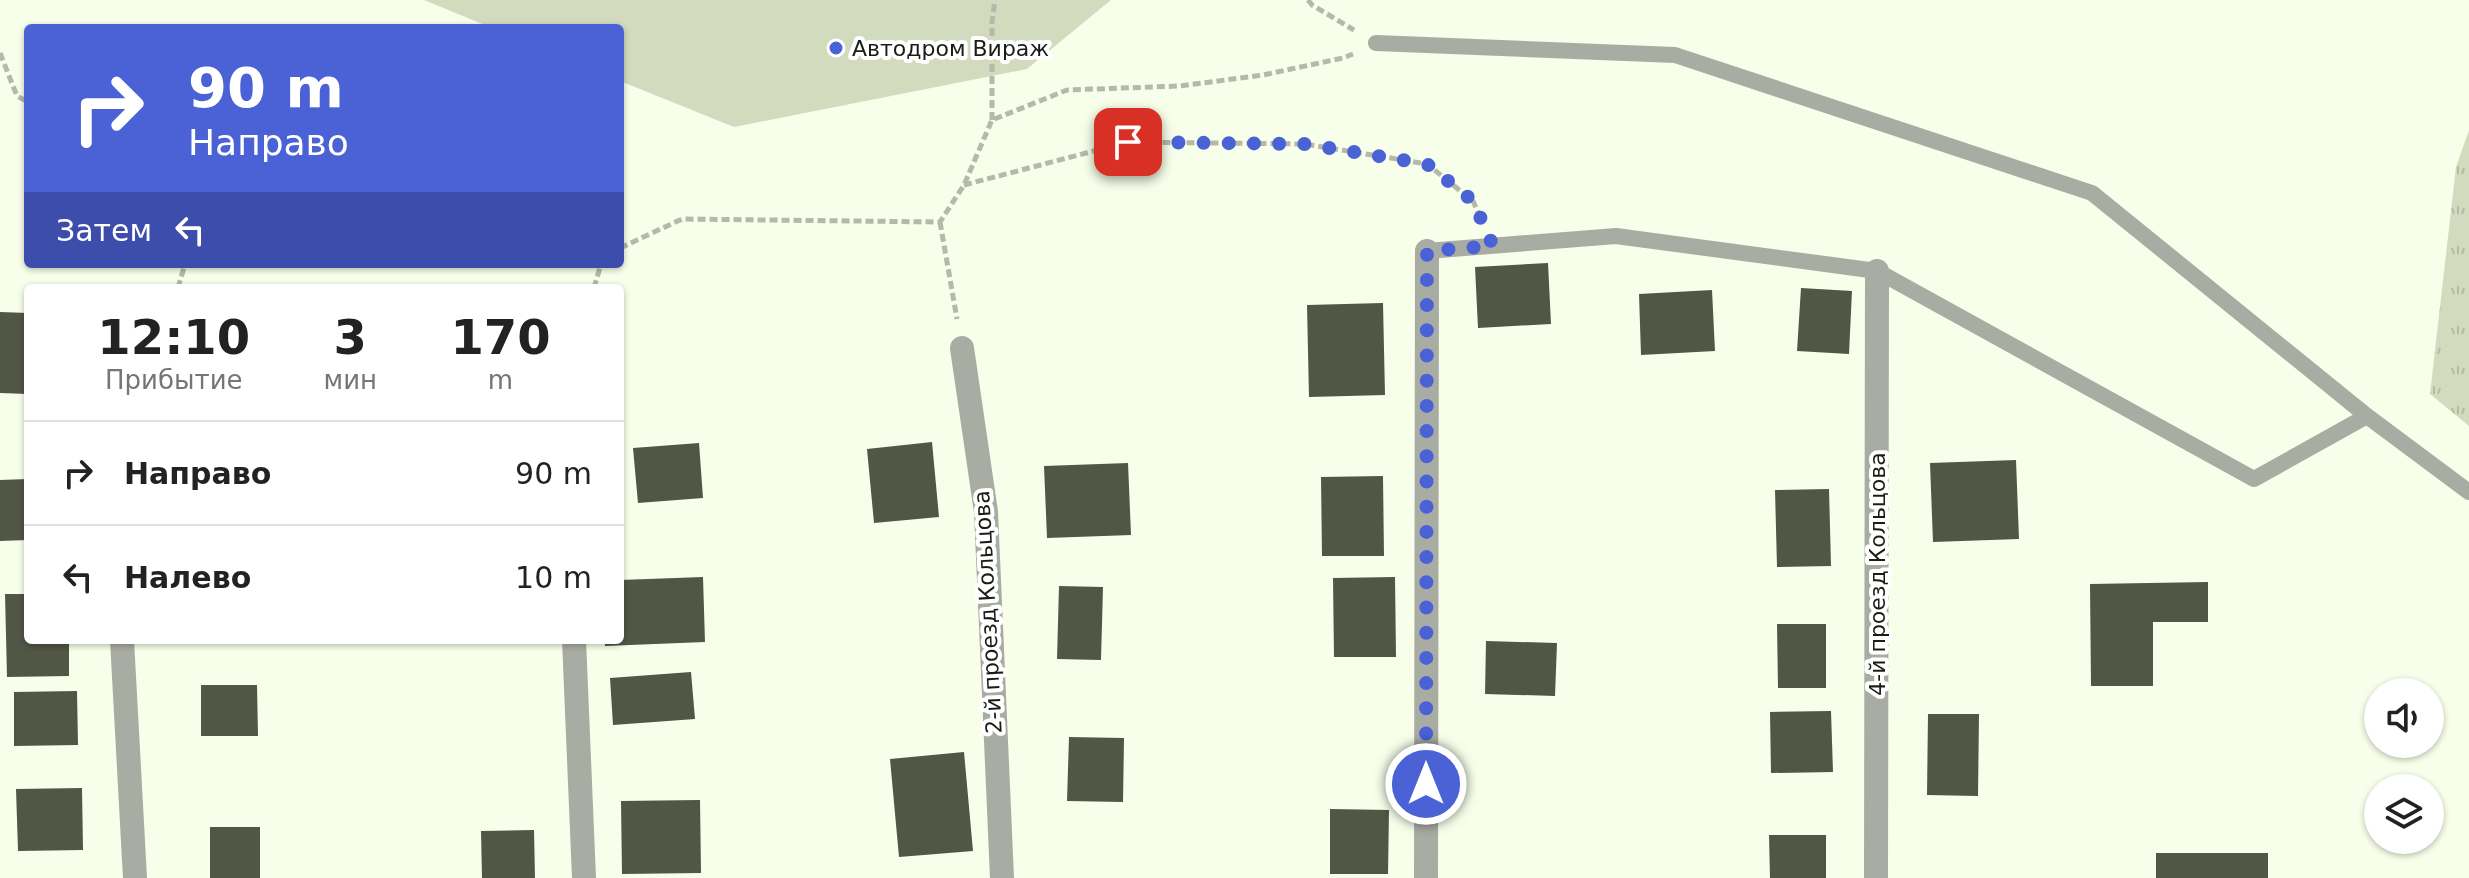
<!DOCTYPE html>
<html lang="ru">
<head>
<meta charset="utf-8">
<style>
  body { margin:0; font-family:"DejaVu Sans",sans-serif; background:#f2f2f2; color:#222; height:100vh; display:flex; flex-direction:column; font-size:30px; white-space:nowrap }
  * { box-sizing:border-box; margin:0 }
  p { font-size:26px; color:#767676 }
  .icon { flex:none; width:44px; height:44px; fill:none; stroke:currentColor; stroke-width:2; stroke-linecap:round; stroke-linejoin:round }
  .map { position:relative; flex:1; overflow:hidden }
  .side { position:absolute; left:24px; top:284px; width:600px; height:360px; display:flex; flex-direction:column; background:#fff; border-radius:8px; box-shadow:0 2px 6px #0004 }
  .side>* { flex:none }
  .guide { position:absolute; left:24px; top:24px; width:600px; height:244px; border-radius:8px; box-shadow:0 2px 6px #0004; background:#4b61d6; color:#fff; overflow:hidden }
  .tools { position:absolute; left:2364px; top:678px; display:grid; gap:16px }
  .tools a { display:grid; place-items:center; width:80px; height:80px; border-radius:50%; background:#fff; box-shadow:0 2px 6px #0004; font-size:40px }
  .pin { position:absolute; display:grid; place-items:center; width:68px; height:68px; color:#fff; margin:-34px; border-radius:16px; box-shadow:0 4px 12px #0006 }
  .me { position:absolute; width:88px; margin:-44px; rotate:0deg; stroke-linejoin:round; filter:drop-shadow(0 0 6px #0008) }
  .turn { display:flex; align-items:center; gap:28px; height:168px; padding:0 32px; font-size:36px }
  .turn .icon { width:104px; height:104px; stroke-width:2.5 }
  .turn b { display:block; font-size:56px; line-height:68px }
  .then { display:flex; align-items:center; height:76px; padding:0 32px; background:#0003; gap:16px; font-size:30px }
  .eta { display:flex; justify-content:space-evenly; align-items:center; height:136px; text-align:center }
  .eta b { font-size:48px; font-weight:700; line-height:56px }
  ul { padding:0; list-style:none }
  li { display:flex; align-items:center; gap:24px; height:104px; padding:0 32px; border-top:2px solid #e0e0e0 }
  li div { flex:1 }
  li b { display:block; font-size:30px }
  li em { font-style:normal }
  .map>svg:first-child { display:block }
  .grass { fill:url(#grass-tufts) }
  .pitch { fill:#d3dbbf }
  .building { fill:#515645 }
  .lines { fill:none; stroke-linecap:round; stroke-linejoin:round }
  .path { stroke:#b4b9a9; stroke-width:5; stroke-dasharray:8 4; stroke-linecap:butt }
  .lane { stroke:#a9aca3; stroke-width:16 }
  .street { stroke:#a9aca3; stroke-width:24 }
  .route { stroke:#4b61d6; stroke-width:14; stroke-dasharray:0 25.2 }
  .poi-dot { fill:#4b61d6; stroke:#fff; stroke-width:3 }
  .labels { text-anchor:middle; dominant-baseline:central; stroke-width:8; stroke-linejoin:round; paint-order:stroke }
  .poi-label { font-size:22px; fill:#1a1c15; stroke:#fff; text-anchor:start }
  .street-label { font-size:22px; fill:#1a1c15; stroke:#fff }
</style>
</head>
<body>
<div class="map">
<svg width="2469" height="878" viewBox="0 0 2469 878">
  <defs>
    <pattern id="grass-tufts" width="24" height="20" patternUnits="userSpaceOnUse" patternTransform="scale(2)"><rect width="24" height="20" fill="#d3dbbf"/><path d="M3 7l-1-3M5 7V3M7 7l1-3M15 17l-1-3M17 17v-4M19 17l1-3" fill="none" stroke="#b5bba3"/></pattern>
  </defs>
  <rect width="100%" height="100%" fill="#f7fee9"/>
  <path class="grass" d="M2469 130V426L2430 394 2456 167Z"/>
  <path class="pitch" d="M424 0H1111L1027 69 734 127 620 81V28H492Z"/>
  <path class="building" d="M1548 263 1551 324 1478 328 1475 267Z
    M1801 288 1852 291 1849 354 1797 351Z
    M1712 290 1715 351 1641 355 1639 294Z
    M1383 303 1385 395 1309 397 1307 305Z
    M0 312 28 313V394L0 393Z
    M932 442 939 517 874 523 867 449Z
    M699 443 703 498 638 503 633 448Z
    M2016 460 2019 539 1933 542 1930 463Z
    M1128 463 1131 535 1047 538 1044 466Z
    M1383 476 1384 556H1322L1321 477Z
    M28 479V540L0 541V480Z
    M1829 489 1831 566 1777 567 1775 490Z
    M703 577 705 642 605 646V640H620V580Z
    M1395 577 1396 657H1334L1333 578Z
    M2208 582V622H2153V686H2091L2090 584Z
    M1059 586 1103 587 1101 660 1057 659Z
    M5 594H28V640H69V676L7 677Z
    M1777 624H1826V688H1778Z
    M1486 641 1557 643 1555 696 1485 694Z
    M691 672 695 719 613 725 610 678Z
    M201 685H257L258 736H201Z
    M77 691 78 745 14 746V692Z
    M1831 711 1833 772 1771 773 1770 712Z
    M1928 714H1979L1978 796 1927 795Z
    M1069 737 1124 738 1123 802 1067 801Z
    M964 752 973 851 899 857 890 759Z
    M82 788 83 850 18 851 16 789Z
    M700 800 701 873 622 874 621 801Z
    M1330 809 1389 810 1388 874H1330Z
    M210 827H260V878H210Z
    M534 830 535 878H482L481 831Z
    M1769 835H1826V878H1770Z
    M2156 853H2268V878H2156Z"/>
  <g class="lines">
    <path class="path" d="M1308 0 1312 5 1354 30
      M0 53 17 96 28 102
      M992 120V22L995 0
      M964 185 1128 142 1305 144 1427 164 1473 201 1481 219
      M940 222 957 319
      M620 248 682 219 940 222 964 185 992 120 1067 90 1180 86 1263 75 1343 58 1353 54
      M178 288 185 264
      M594 288 601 264"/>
    <path class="lane" d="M1376 43 1675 55 2092 193 2367 416 2469 492
      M1427 251 1616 236 1877 271 2254 479 2367 416"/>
    <path class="street" d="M962 348 986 512 1002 878
      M122 640 135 878
      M574 640 584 878
      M1426 878 1427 251
      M1876 878 1877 271"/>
  </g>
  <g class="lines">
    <path class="route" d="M1128 142 1305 144 1427 164 1473 201 1493 246 1427 251 1426 784"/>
  </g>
  <circle class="poi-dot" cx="836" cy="48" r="8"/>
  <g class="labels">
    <g class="poi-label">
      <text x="852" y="48">Автодром Вираж</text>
    </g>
    <g class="street-label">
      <text transform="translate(1877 574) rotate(-90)">4-й проезд Кольцова</text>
      <text transform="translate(988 612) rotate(-93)">2-й проезд Кольцова</text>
    </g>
  </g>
</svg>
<div class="tools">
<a><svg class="icon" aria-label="sound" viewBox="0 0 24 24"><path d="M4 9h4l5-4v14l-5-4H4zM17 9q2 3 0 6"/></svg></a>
<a><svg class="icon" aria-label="layers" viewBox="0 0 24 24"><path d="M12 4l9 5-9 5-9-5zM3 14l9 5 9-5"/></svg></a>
</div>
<div class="pin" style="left:1128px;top:142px;background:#d93025"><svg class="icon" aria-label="arrive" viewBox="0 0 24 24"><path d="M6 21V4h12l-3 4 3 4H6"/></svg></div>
<svg class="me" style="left:1426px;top:784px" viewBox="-20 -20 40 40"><circle r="17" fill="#4b61d6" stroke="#fff" stroke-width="3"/><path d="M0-11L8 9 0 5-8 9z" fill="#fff"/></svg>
<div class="guide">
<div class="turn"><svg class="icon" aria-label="right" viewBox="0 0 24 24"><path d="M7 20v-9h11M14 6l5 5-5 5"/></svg><div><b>90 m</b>Направо</div></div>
<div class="then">Затем<svg class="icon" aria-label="left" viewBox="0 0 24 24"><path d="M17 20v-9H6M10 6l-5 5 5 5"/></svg></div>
</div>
<section class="side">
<div class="eta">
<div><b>12:10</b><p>Прибытие</p></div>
<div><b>3</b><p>мин</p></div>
<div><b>170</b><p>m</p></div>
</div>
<ul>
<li><svg class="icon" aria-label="right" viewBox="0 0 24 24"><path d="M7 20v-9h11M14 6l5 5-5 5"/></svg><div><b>Направо</b></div><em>90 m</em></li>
<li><svg class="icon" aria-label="left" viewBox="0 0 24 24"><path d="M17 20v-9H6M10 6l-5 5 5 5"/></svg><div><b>Налево</b></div><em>10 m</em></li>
</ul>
</section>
</div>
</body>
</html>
